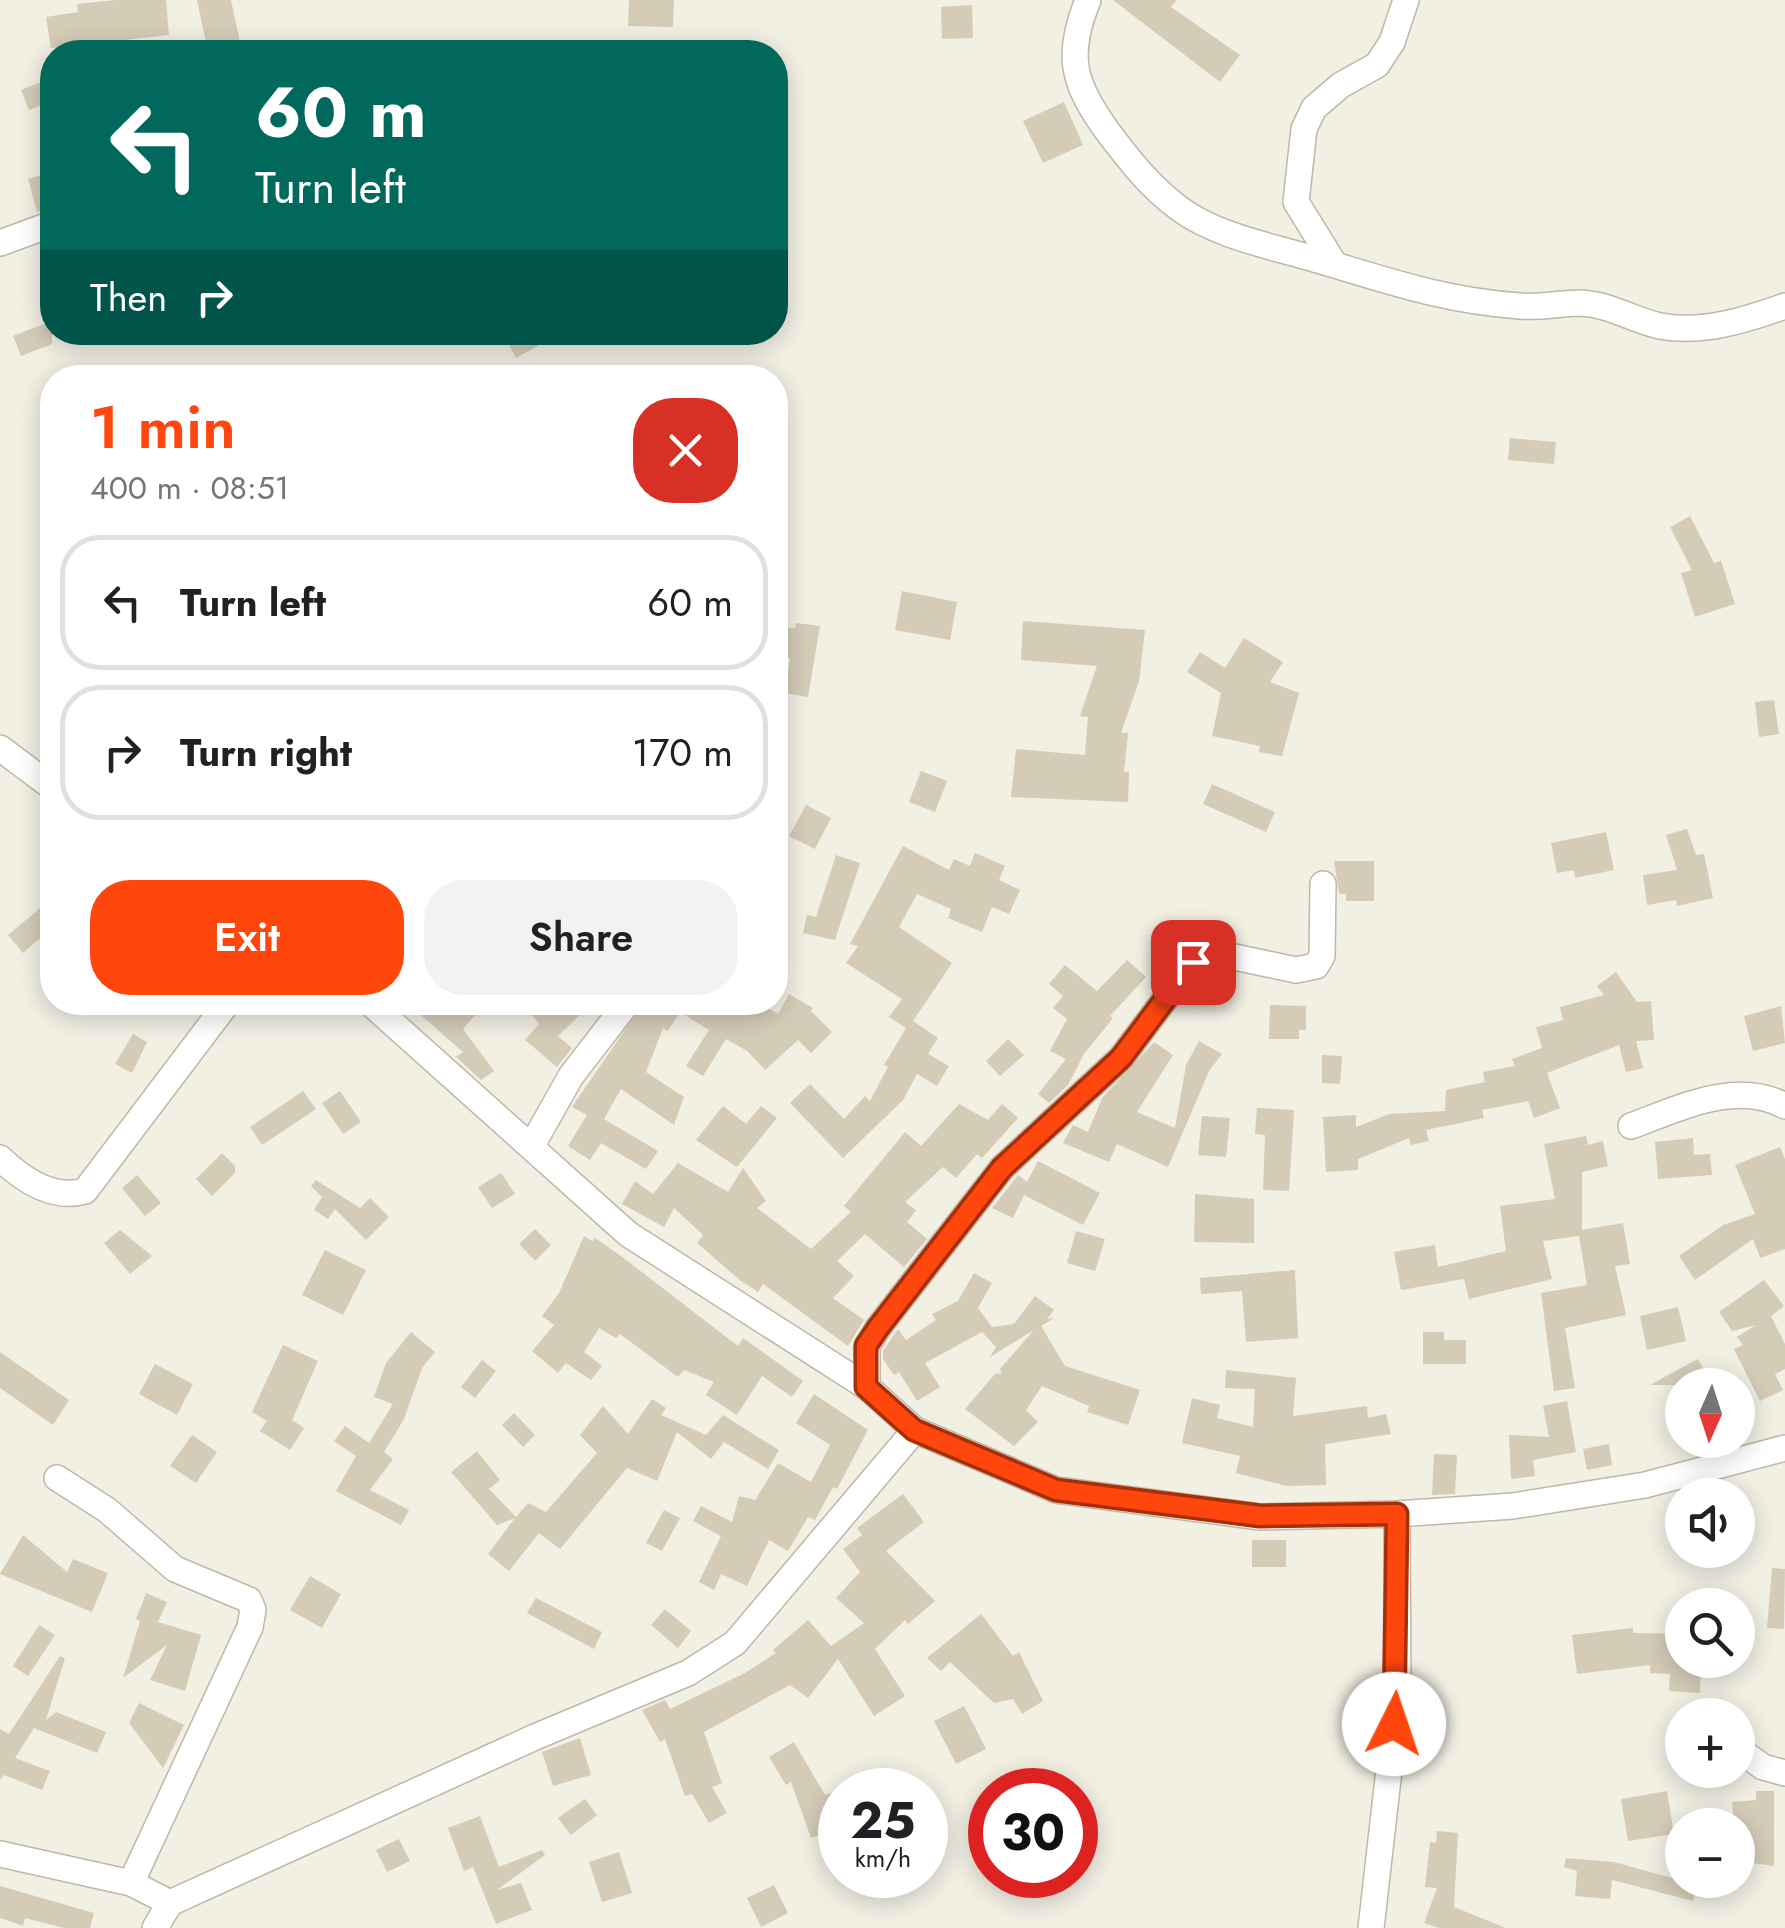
<!DOCTYPE html>
<html lang="en">
<head>
<meta charset="utf-8">
<style>
  body { margin:0; font-family:Jost,sans-serif; background:#f2f2f2; color:#202124; height:100vh; display:flex; flex-direction:column; font-size:38px; white-space:nowrap }
  * { box-sizing:border-box; margin:0 }
  p { font-size:32px; color:#757577 }
  .icon { flex:none; width:55px; height:55px; fill:none; stroke:currentColor; stroke-width:2; stroke-linecap:round; stroke-linejoin:round }
  .map { position:relative; flex:1; overflow:hidden }
  .drawer { position:absolute; left:40px; top:365px; width:748px; height:650px; display:flex; flex-direction:column; background:#fff; border-radius:40px; box-shadow:0 5px 25px #0003 }
  .drawer>* { flex:none }
  .hud { position:absolute; left:40px; top:40px; width:748px; height:305px; border-radius:40px; box-shadow:0 5px 25px #0003; background:#00695c; color:#fff; overflow:hidden }
  .needle { width:65px; rotate:183deg }
  .controls { position:absolute; left:1665px; top:1368px; display:grid; gap:20px }
  .controls a { display:grid; place-items:center; width:90px; height:90px; border-radius:50%; background:#fff; box-shadow:0 5px 25px #0003; font-size:50px }
  .speed { position:absolute; left:818px; top:1768px; display:flex; gap:20px; font-size:50px; font-weight:700; text-align:center }
  .speed>* { display:grid; place-content:center; width:130px; height:130px; border-radius:50%; background:#fff; box-shadow:0 5px 25px #0003; line-height:1 }
  .speed small { font-size:25px; font-weight:400 }
  .speed .limit { border:15px solid #d22; background:#fff; color:#111 }
  .pin { position:absolute; display:grid; place-items:center; width:85px; height:85px; color:#fff; margin:-42px; border-radius:20px; box-shadow:0 5px 15px #0006 }
  .me { position:absolute; width:110px; margin:-55px; rotate:4deg; stroke-linejoin:round; filter:drop-shadow(0 0 8px #0008) }
  .turn { display:flex; align-items:center; gap:35px; height:210px; padding:0 50px; font-size:45px }
  .turn .icon { width:130px; height:130px; stroke-width:2.5 }
  .turn b { display:block; font-size:70px; line-height:85px }
  .then { display:flex; align-items:center; height:95px; padding:0 50px; background:#0003; gap:20px; font-size:38px }
  .round { display:grid; place-items:center; flex:none; width:105px; height:105px; border-radius:40px; background:#f2f2f2 }
  .overview { display:flex; align-items:center; justify-content:space-between; height:170px; padding:0 50px }
  h1 { font-size:60px; font-weight:600; line-height:75px; color:#ff460d }
  .button { display:flex; gap:20px; margin-top:auto; padding:20px 50px }
  .button a { flex:1; height:115px; border-radius:40px; background:#ff460d; color:#fff; font-size:40px; font-weight:600; line-height:115px; text-align:center }
  .button a+a { background:#f2f2f2; color:#202124 }
  ul { padding:0; list-style:none }
  li { display:flex; align-items:center; gap:30px; height:135px; margin:0 20px 15px; padding:0 30px; border:5px solid #e0e0e0; border-radius:40px }
  li div { flex:1 }
  li b { display:block; font-size:38px }
  li em { font-style:normal }
  .map>svg:first-child { display:block }
  .building { fill:#d4ccb7 }
  .lines { fill:none; stroke-linecap:round; stroke-linejoin:round }
  .minor-casing { stroke:#beb8a5; stroke-width:28 }
  .minor { stroke:#fff; stroke-width:25 }
  .route-casing { stroke:#a62e08; stroke-width:25 }
  .route { stroke:#ff460d; stroke-width:18 }
</style>
</head>
<body>
<div class="map">
<svg width="1785" height="1928" viewBox="0 0 1785 1928">
  <rect width="100%" height="100%" fill="#f2efe3"/>
  <path class="building" d="M116 0H166L169 35 51 48 46 17 78 12 77 4Z
    M197 0H231L242 52H208Z
    M629 0H674L673 27 628 26Z
    M1113 0H1177L1171 7 1240 55 1220 82Z
    M972 5 973 38 942 39 941 7Z
    M52 78V101L29 110 21 90Z
    M1064 102 1083 145 1043 163 1023 121Z
    M52 172V208L37 212 28 179Z
    M52 321V344L21 356 13 336Z
    M518 332H563L516 358 506 339Z
    M1510 438 1556 442 1554 464 1508 460Z
    M1690 516 1714 563 1721 561 1735 604 1695 617 1681 573 1692 570 1670 527Z
    M902 591 957 602 950 640 895 630Z
    M1023 621 1145 630 1139 681 1121 733H1128L1124 772H1129L1128 802 1011 797 1016 749 1085 755 1088 717 1080 716 1097 666 1021 660Z
    M796 623 820 626 808 697 785 693 790 658 775 656V627L795 628Z
    M1244 638 1283 662 1270 682 1299 693 1282 756 1259 752 1260 746 1212 736 1221 693 1187 672 1200 652 1225 668Z
    M1774 700 1779 734 1759 737 1755 702Z
    M921 771 947 781 935 812 909 802Z
    M1212 784 1275 812 1266 832 1203 804Z
    M806 805 831 818 815 849 789 836Z
    M1687 829 1696 855 1704 854 1713 898 1677 906 1676 900 1647 905 1643 875 1677 870 1666 835Z
    M1606 832 1614 870 1575 878 1574 870 1557 873 1551 843Z
    M903 846 949 870 954 859 970 866 975 853 1005 866 999 880 1020 890 1009 914 992 907 982 932 948 918 951 909 917 894 899 927 952 963 913 1021 938 1038 928 1054 949 1066 937 1086 917 1074 903 1100 843 1158 790 1103 810 1084 844 1119 865 1096 870 1101 888 1067 884 1065 906 1028 889 1017 902 999 846 963 858 946 850 944Z
    M836 855 860 863 835 940 803 933 807 915 816 917Z
    M1334 861H1374V901H1346V894H1339Z
    M52 898V928L23 953 8 935Z
    M1127 960 1146 977 1110 1016 1113 1018 1084 1054 1068 1085 1049 1103 1038 1094 1066 1059 1050 1051 1067 1019 1053 1008 1063 996 1049 984 1065 965 1097 991Z
    M1616 972 1637 1002 1651 1001 1654 1040 1636 1041 1643 1068 1626 1072 1619 1045 1547 1073 1560 1108 1534 1118 1528 1101 1482 1110 1484 1118 1426 1130 1429 1141 1411 1145 1409 1138 1358 1159V1170L1326 1172 1323 1117 1356 1115V1127L1389 1114 1445 1111 1446 1090 1485 1082 1483 1072 1515 1066 1512 1059 1542 1048 1536 1027 1563 1020 1560 1007 1604 995 1597 986Z
    M789 994 813 1008 811 1011 832 1032 811 1053 798 1040 765 1070 747 1051 726 1039 703 1076 686 1066 709 1030 680 1012 668 1031 663 1028 646 1072 684 1097 674 1125 621 1089 604 1119 658 1151 646 1169 601 1143 590 1160 568 1146 587 1115 572 1107 644 1002H758L778 1014Z
    M406 1002H468L478 1012 463 1029 494 1071 481 1080 456 1057 463 1052Z
    M522 1002H593L558 1036 572 1048 557 1067 525 1040 539 1024Z
    M1270 1005 1306 1006V1030H1299V1039H1269Z
    M1781 1006 1785 1043 1753 1051 1744 1016Z
    M133 1034 147 1042 132 1073 115 1064Z
    M1008 1039 1024 1055 1000 1076 986 1061Z
    M1199 1041 1222 1054 1209 1071 1168 1167 1117 1144 1109 1162 1063 1143 1073 1125 1088 1132 1102 1098 1154 1042 1173 1055 1137 1112 1175 1128 1186 1065Z
    M1322 1055 1342 1056 1340 1084 1322 1083Z
    M303 1091 316 1109 262 1145 250 1127Z
    M340 1091 361 1122 343 1134 322 1103Z
    M959 1104 988 1120 1002 1104 1018 1118 982 1158 977 1154 956 1178 943 1167 905 1202 916 1210 907 1222 927 1239 904 1267 865 1234 837 1261 854 1276 833 1298 864 1320 848 1346 763 1284 758 1292 741 1281 697 1243 703 1235 674 1208 664 1227 622 1204 635 1181 653 1194 678 1163 728 1192 743 1168 766 1201 757 1208 811 1249 851 1212 844 1206 905 1132 921 1146Z
    M723 1106 746 1124 761 1106 777 1118 737 1167 696 1140Z
    M1257 1108 1294 1110 1289 1191 1263 1190 1265 1135 1255 1134Z
    M1202 1116 1230 1118 1226 1157 1198 1155Z
    M1586 1136 1588 1145 1603 1141 1608 1166 1582 1172V1230L1623 1223 1630 1264 1615 1266 1626 1315 1565 1328 1575 1388 1554 1391 1541 1293 1587 1285 1579 1236 1543 1241 1552 1279 1469 1299 1464 1279 1401 1290 1394 1252 1435 1245 1438 1267 1506 1251 1500 1206 1555 1199 1544 1144Z
    M1693 1138 1694 1155 1710 1154 1712 1175 1658 1179 1655 1142Z
    M1780 1147 1785 1159V1249L1760 1258 1753 1239 1695 1280 1679 1256 1723 1225 1755 1214 1735 1165Z
    M222 1153 235 1166V1173L212 1196 196 1179Z
    M1038 1161 1100 1193 1083 1225 1024 1195 1013 1218 992 1208 1018 1175 1027 1182Z
    M501 1173 515 1194 492 1208 478 1187Z
    M137 1175 161 1203 145 1216 122 1188Z
    M316 1180 360 1208 370 1198 389 1217 366 1240 335 1209 328 1219 314 1210 322 1197 311 1186Z
    M1195 1194 1254 1199V1243L1194 1242Z
    M535 1229 551 1245 535 1261 519 1244Z
    M120 1230 152 1256 130 1274 104 1243Z
    M1076 1231 1105 1239 1095 1271 1067 1263Z
    M584 1236 592 1241 595 1238 621 1256 738 1346 743 1338 803 1381 792 1397 762 1376 737 1415 706 1395 714 1382 684 1370 678 1377 620 1334 616 1338 599 1328 584 1352 602 1366 591 1380 566 1363 558 1373 532 1351 554 1325 542 1316 559 1293Z
    M325 1250 366 1270 343 1315 302 1295Z
    M1295 1270 1298 1338 1246 1342 1242 1291 1201 1294 1200 1278Z
    M974 1273 992 1283 978 1308 992 1327 1014 1324 1035 1296 1054 1310 1047 1319 1054 1318 1041 1326 1065 1366 1140 1390 1128 1425 1087 1412 1089 1406 1042 1386 1026 1410 1038 1422 1014 1446 965 1409 995 1374 1002 1373 1000 1369 1034 1330 990 1357 996 1347 982 1332 925 1363 940 1387 917 1401 899 1372 894 1375 883 1359V1351L898 1329 906 1340 936 1320 932 1314 958 1301Z
    M1764 1280 1784 1306 1771 1316 1785 1344V1369L1775 1374 1783 1390 1760 1401 1734 1349 1743 1345 1737 1337 1756 1325 1732 1331 1719 1312Z
    M1678 1307 1686 1341 1647 1350 1640 1316Z
    M411 1332 435 1352 422 1368 404 1419 384 1452 393 1459 370 1490 409 1510 401 1525 336 1491 356 1456 334 1441 345 1426 369 1443 393 1404 374 1397 386 1363Z
    M1423 1332H1444V1340H1466V1364H1423Z
    M283 1345 318 1361 292 1420 304 1428 290 1450 260 1431 267 1421 252 1412Z
    M0 1352 69 1400 53 1425 0 1388Z
    M1698 1359 1712 1385H1650L1681 1368Z
    M482 1360 496 1371 475 1398 461 1387Z
    M155 1364 193 1384 177 1415 139 1394Z
    M1226 1370 1296 1378 1293 1416 1367 1406 1368 1418 1386 1414 1391 1434 1325 1444 1326 1485 1287 1486 1236 1473 1240 1456 1182 1443 1192 1398 1220 1405 1217 1418 1253 1427 1255 1389 1225 1388Z
    M814 1394 868 1430 837 1489 833 1487 815 1520 808 1517 788 1551 769 1540 747 1586 721 1574 714 1590 699 1582 721 1536 693 1521 701 1506 732 1522 739 1496 755 1500 778 1463 811 1482 830 1445 796 1423Z
    M652 1399 666 1408 661 1415 706 1435 723 1415 779 1450 768 1469 724 1442 711 1459 677 1432 657 1481 627 1468 560 1549 539 1533 509 1571 488 1554 515 1518 497 1525 451 1472 477 1451 500 1480 489 1489 516 1517 528 1503 546 1512 597 1453 580 1435 603 1406 628 1434Z
    M1567 1401 1576 1452 1533 1460 1535 1476 1511 1479 1509 1435 1549 1437 1543 1406Z
    M514 1413 535 1435 523 1447 502 1425Z
    M192 1435 217 1452 196 1483 170 1466Z
    M1609 1444 1612 1465 1587 1470 1583 1449Z
    M1434 1454 1457 1455 1455 1494 1432 1495Z
    M903 1494 924 1522 886 1551 935 1601 908 1624 905 1620 875 1649 905 1696 874 1716 838 1659 808 1698 790 1685 704 1732 722 1783 712 1787 727 1813 709 1823 692 1794 685 1796 665 1739 660 1742 642 1710 665 1700 670 1709 745 1673 776 1653 773 1650 808 1620 831 1646 864 1623 836 1598 860 1572 843 1549 862 1535 857 1528Z
    M664 1510 680 1518 662 1551 646 1543Z
    M23 1535 67 1572 73 1559 108 1573 92 1612 0 1574Z
    M1252 1540H1286V1567H1252Z
    M1772 1568 1785 1569 1784 1629 1767 1628Z
    M310 1576 341 1594 322 1628 290 1610Z
    M146 1593 167 1602 158 1622 201 1635 185 1691 150 1680 167 1645 123 1678 140 1621 136 1619Z
    M536 1598 602 1632 594 1649 527 1613Z
    M665 1609 691 1631 678 1648 651 1625Z
    M981 1614 1013 1656 1019 1652 1043 1701 1022 1714 1013 1699 994 1703 950 1662 941 1671 927 1658Z
    M39 1625 55 1635 28 1676 13 1666Z
    M1633 1628V1633L1682 1634V1660H1701L1700 1693 1669 1691 1670 1674 1650 1673V1665L1577 1674 1572 1635Z
    M60 1656 65 1658 46 1720 56 1712 106 1732 97 1753 34 1728 15 1758 50 1771 42 1790 4 1775 0 1780V1729L9 1734Z
    M139 1703 184 1725 163 1768 129 1723Z
    M964 1706 986 1749 956 1764 934 1721Z
    M580 1738 591 1775 553 1786 542 1752Z
    M794 1742 825 1795 836 1791 840 1804V1828L811 1838 791 1782 786 1785 769 1757Z
    M1667 1791 1674 1834 1628 1841 1621 1799Z
    M1756 1791H1774V1866L1745 1862 1749 1835 1738 1836 1734 1825 1732 1802 1756 1800Z
    M585 1799 597 1815 571 1835 558 1818Z
    M480 1816 499 1867 542 1850 545 1855 497 1890 521 1883 532 1910 496 1924 473 1867 464 1871 448 1828Z
    M1437 1831 1458 1833 1454 1907 1506 1928H1439L1424 1923 1437 1888 1425 1887 1430 1842 1436 1843Z
    M399 1839 410 1861 387 1872 376 1850Z
    M619 1852 632 1893 602 1902 589 1862Z
    M1566 1858 1614 1862 1697 1885 1693 1901 1612 1880 1610 1899 1575 1896 1577 1871 1564 1867Z
    M774 1885 788 1913 761 1927 747 1898Z
    M0 1886 94 1913 90 1928H64L25 1918 23 1926 0 1918Z"/>
  <g class="lines">
    <g class="minor-casing">
      <path id="minor" d="M1088 0C1065 56 1073 84 1108 132 1129 160 1151 188 1180 209 1212 233 1261 244 1300 255 1379 277 1436 300 1520 306 1540 308 1560 303 1580 303 1610 304 1632 320 1660 326 1701 334 1746 320 1785 306
        M0 243 52 224
        M1335 265 1296 202 1304 129 1314 108 1341 85 1377 65 1392 42 1406 0
        M0 748 52 787
        M369 1002 628 1234 867 1387 915 1430 1056 1490 1260 1517 1397 1514 1513 1506 1645 1485 1785 1448
        M1631 1126C1678 1109 1736 1079 1785 1106
        M531 1147 571 1076 628 1002
        M0 1158C23 1180 54 1200 85 1191L228 1002
        M867 1387V1346L878 1328 1002 1168 1121 1058 1193 962 1211 952 1296 970 1316 966 1322 956 1323 884
        M57 1478 107 1510 175 1569 249 1600 253 1610 250 1627 131 1883
        M1738 1749 1763 1767 1785 1773
        M0 1854 131 1883 170 1903
        M155 1928 170 1903 535 1737 688 1673 735 1643 915 1430
        M1371 1928 1398 1691 1397 1514"/>
    </g>
    <use href="#minor" class="minor"/>
  </g>
  <g class="lines">
    <g class="route-casing">
      <path id="route" d="M1193 962 1121 1058 1002 1168 878 1328 866 1346V1387L914 1430 1056 1490 1260 1516 1397 1514 1394 1724"/>
    </g>
    <use href="#route" class="route"/>
  </g>
</svg>
<div class="controls">
<a><svg class="needle" viewBox="-14 -14 28 28"><path d="M0-13l5 13h-10z" fill="#e53935"/><path d="M0 13l5-13h-10z" fill="#757577"/></svg></a>
<a><svg class="icon" aria-label="sound" viewBox="0 0 24 24"><path d="M4 9h4l5-4v14l-5-4H4zM17 9q2 3 0 6"/></svg></a>
<a><svg class="icon" aria-label="search" viewBox="0 0 24 24"><circle cx="10" cy="10" r="6"/><path d="M15 15l6 6"/></svg></a>
<a>+</a>
<a>−</a>
</div>
<div class="speed"><div>25<small>km/h</small></div><div class="limit">30</div></div>
<div class="pin" style="left:1193px;top:962px;background:#d93025"><svg class="icon" aria-label="arrive" viewBox="0 0 24 24"><path d="M6 21V4h12l-3 4 3 4H6"/></svg></div>
<svg class="me" style="left:1394px;top:1724px" viewBox="-20 -20 40 40"><circle r="19" fill="#fff"/><path d="M0-13L10 11 0 6-10 11z" fill="#ff460d"/></svg>
<div class="hud">
<div class="turn"><svg class="icon" aria-label="left" viewBox="0 0 24 24"><path d="M17 20v-9H6M10 6l-5 5 5 5"/></svg><div><b>60 m</b>Turn left</div></div>
<div class="then">Then<svg class="icon" aria-label="right" viewBox="0 0 24 24"><path d="M7 20v-9h11M14 6l5 5-5 5"/></svg></div>
</div>
<section class="drawer">
<div class="overview"><div><h1>1 min</h1><p>400 m · 08:51</p></div><a class="round" style="background:#d93025;color:#fff"><svg class="icon" aria-label="close" viewBox="0 0 24 24"><path d="M6 6l12 12M18 6L6 18"/></svg></a></div>
<ul>
<li><svg class="icon" aria-label="left" viewBox="0 0 24 24"><path d="M17 20v-9H6M10 6l-5 5 5 5"/></svg><div><b>Turn left</b></div><em>60 m</em></li>
<li><svg class="icon" aria-label="right" viewBox="0 0 24 24"><path d="M7 20v-9h11M14 6l5 5-5 5"/></svg><div><b>Turn right</b></div><em>170 m</em></li>
</ul>
<div class="button"><a>Exit</a><a>Share</a></div>
</section>
</div>
</body>
</html>
